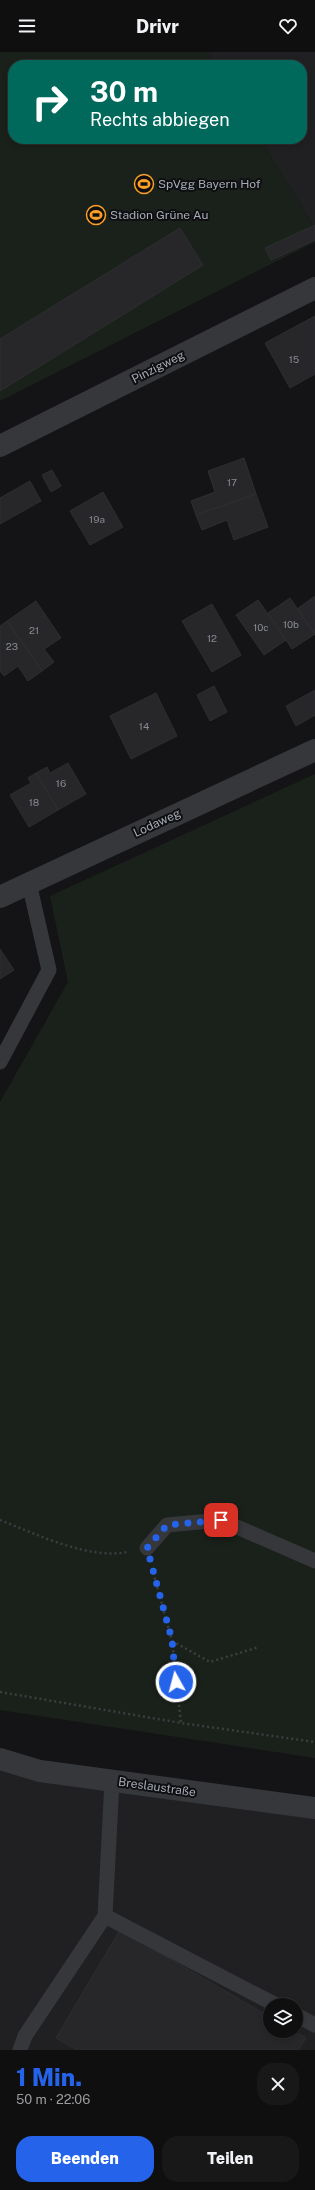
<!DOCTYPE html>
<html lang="de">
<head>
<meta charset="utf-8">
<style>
  body { margin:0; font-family:"Public Sans",sans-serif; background:#181819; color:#f1f3f6; height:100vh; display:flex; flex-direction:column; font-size:15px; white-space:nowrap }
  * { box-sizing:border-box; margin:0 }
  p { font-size:13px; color:#9b9c9f }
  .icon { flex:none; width:22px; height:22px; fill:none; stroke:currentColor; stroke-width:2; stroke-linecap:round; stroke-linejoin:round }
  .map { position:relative; height:1998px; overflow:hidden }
  .details { display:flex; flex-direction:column; background:#0f0f10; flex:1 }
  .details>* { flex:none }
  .banner { position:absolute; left:8px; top:8px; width:299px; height:84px; border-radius:16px; box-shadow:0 2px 6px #0003,0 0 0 1px #2f2f30; background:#00695c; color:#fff; overflow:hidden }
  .fabs { position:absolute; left:263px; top:1946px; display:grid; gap:8px }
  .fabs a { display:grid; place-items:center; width:40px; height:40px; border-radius:50%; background:#0f0f10; box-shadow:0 2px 6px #0003,0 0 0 1px #2f2f30; font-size:20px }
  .pin { position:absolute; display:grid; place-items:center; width:34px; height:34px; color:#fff; margin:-17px; border-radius:8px; box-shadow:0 2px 6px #0006 }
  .me { position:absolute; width:44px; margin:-22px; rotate:353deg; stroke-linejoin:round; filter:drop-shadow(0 0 3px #0008) }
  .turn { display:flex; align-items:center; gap:14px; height:84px; padding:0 16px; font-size:18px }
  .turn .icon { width:52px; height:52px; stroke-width:2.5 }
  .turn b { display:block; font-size:28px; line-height:34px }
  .round { display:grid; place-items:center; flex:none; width:42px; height:42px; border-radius:16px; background:#181819 }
  .headline { display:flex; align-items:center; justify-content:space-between; height:68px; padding:0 16px }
  h1 { font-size:24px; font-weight:800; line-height:30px; color:#2563eb }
  .button { display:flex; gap:8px; margin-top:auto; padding:8px 16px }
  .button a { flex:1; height:46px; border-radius:16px; background:#2563eb; color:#fff; font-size:16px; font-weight:800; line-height:46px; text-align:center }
  .button a+a { background:#181819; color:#f1f3f6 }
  header { display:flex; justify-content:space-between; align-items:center; height:52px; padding:0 16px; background:#0f0f10; font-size:18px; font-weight:800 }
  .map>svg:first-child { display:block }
  .built { fill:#202023; fill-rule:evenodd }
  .green { fill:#1a211a }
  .building { fill:#27272a; stroke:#2e2e32 }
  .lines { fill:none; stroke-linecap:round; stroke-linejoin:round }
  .path { stroke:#3b3e42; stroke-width:2.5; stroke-dasharray:2 3; stroke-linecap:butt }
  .service { stroke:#35373b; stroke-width:15 }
  .minor { stroke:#35373b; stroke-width:22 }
  .route { stroke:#2563eb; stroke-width:7; stroke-dasharray:0 12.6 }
  .labels { text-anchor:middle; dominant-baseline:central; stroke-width:4; stroke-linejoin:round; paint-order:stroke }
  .number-label { font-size:10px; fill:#858a93 }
  .poi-label { font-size:12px; fill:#a5acb7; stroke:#0f0f11; text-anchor:start }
  .street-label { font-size:12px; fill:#a5acb7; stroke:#0f0f11 }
</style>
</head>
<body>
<header><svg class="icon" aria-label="menu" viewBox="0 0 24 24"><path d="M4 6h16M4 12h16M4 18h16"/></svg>Drivr<svg class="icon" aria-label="heart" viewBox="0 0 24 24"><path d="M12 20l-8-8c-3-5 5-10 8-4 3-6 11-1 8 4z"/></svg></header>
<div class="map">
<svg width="315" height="1998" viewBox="0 0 315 1998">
  <rect width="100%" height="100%" fill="#141416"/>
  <path class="built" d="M207 0H315V176L260 87H302V13H215Z
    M0 1707 315 1756V1998H0ZM270 1953H296V1979H270Z"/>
  <path class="green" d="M0 0H207L215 13H13V87H260L315 176V190L0 349Z
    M315 722V1706L0 1658V1050L68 930 50 844Z"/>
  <path class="building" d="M315 173V188L271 208 265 196Z
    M180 176 203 213 0 339V287Z
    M315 264V322L290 336 265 291Z
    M244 406 256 442 196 463 191 449 215 440 208 419Z
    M52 418 61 434 51 440 42 423Z
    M30 429 41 449 0 472V446Z
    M103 440 123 475 90 493 70 459Z
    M256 442 268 475 234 488 227 468 202 478 196 463Z
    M315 544V583L297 557Z
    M290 546 315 582 292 597 268 561Z
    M258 548 286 588 264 603 236 563Z
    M36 549 61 586 44 597 54 610 42 619 7 569Z
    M212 552 241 603 212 620 182 569Z
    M7 569 42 619 28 629 18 614 4 624 0 619V574Z
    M214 634 227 660 210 669 197 643Z
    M315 638V663L296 674 286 654Z
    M156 641 177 684 131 707 110 664Z
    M68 711 86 742 58 758 36 721 47 715 50 721Z
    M36 721 58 758 29 775 10 743 31 731 28 726Z
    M0 897 14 918 0 927Z
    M120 1878 270 1965V1979H294L306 1986 298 1998H77L56 1986Z"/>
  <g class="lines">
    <path class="path" d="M0 1468C36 1482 89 1508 127 1500
      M152 1516 172 1589 181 1671
      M172 1589 210 1610 259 1595
      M0 1640 181 1671 315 1690"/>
    <path class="service" d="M0 1010 49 918 29 831
      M147 1496 167 1473 221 1468 315 1509
      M105 1864 276 1953
      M296 1963 315 1973
      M20 1998 25 1984 105 1864 112 1729"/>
    <path class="minor" d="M0 394 315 236
      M0 845 315 698
      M0 1707 40 1719 315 1756"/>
  </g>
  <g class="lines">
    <path class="route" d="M176 1630 172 1588 147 1496 167 1473 221 1468"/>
  </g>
  <defs>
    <g id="stadium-ring" transform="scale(1)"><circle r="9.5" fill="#0f0f11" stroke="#fc9f26" stroke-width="1.5"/><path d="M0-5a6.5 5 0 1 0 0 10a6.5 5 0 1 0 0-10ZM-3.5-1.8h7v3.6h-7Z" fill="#fc9f26"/></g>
  </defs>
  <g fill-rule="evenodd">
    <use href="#stadium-ring" x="144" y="132"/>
    <use href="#stadium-ring" x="96" y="163"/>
  </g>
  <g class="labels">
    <g class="number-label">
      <text x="294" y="307">15</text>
      <text x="232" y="430">17</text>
      <text x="97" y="467">19a</text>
      <text x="291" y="572">10b</text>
      <text x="261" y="575">10c</text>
      <text x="34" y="578">21</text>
      <text x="212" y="586">12</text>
      <text x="12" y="594">23</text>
      <text x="144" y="674">14</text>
      <text x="61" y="731">16</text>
      <text x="34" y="750">18</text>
    </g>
    <g class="poi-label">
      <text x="158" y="132">SpVgg Bayern Hof</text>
      <text x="110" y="163">Stadion Grüne Au</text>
    </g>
    <g class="street-label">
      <text transform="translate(158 315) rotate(-27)">Pinzigweg</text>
      <text transform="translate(157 771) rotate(-25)">Lodaweg</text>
      <text transform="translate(157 1735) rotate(8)">Breslaustraße</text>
    </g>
  </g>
</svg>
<div class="fabs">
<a><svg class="icon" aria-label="layers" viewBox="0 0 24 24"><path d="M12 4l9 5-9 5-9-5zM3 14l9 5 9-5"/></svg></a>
</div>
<div class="pin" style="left:221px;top:1468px;background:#d93025"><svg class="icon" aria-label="arrive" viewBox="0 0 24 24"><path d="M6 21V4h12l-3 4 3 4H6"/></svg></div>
<svg class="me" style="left:176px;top:1630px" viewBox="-20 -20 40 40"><circle r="17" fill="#2563eb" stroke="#fff" stroke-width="3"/><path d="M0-11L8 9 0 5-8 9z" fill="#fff"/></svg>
<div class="banner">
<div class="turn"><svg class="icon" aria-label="right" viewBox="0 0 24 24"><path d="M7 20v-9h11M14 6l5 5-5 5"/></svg><div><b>30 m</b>Rechts abbiegen</div></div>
</div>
</div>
<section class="details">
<div class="headline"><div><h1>1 Min.</h1><p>50 m · 22:06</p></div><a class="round"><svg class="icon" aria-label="close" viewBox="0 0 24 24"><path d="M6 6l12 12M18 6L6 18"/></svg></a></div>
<div class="button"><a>Beenden</a><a>Teilen</a></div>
</section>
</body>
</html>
